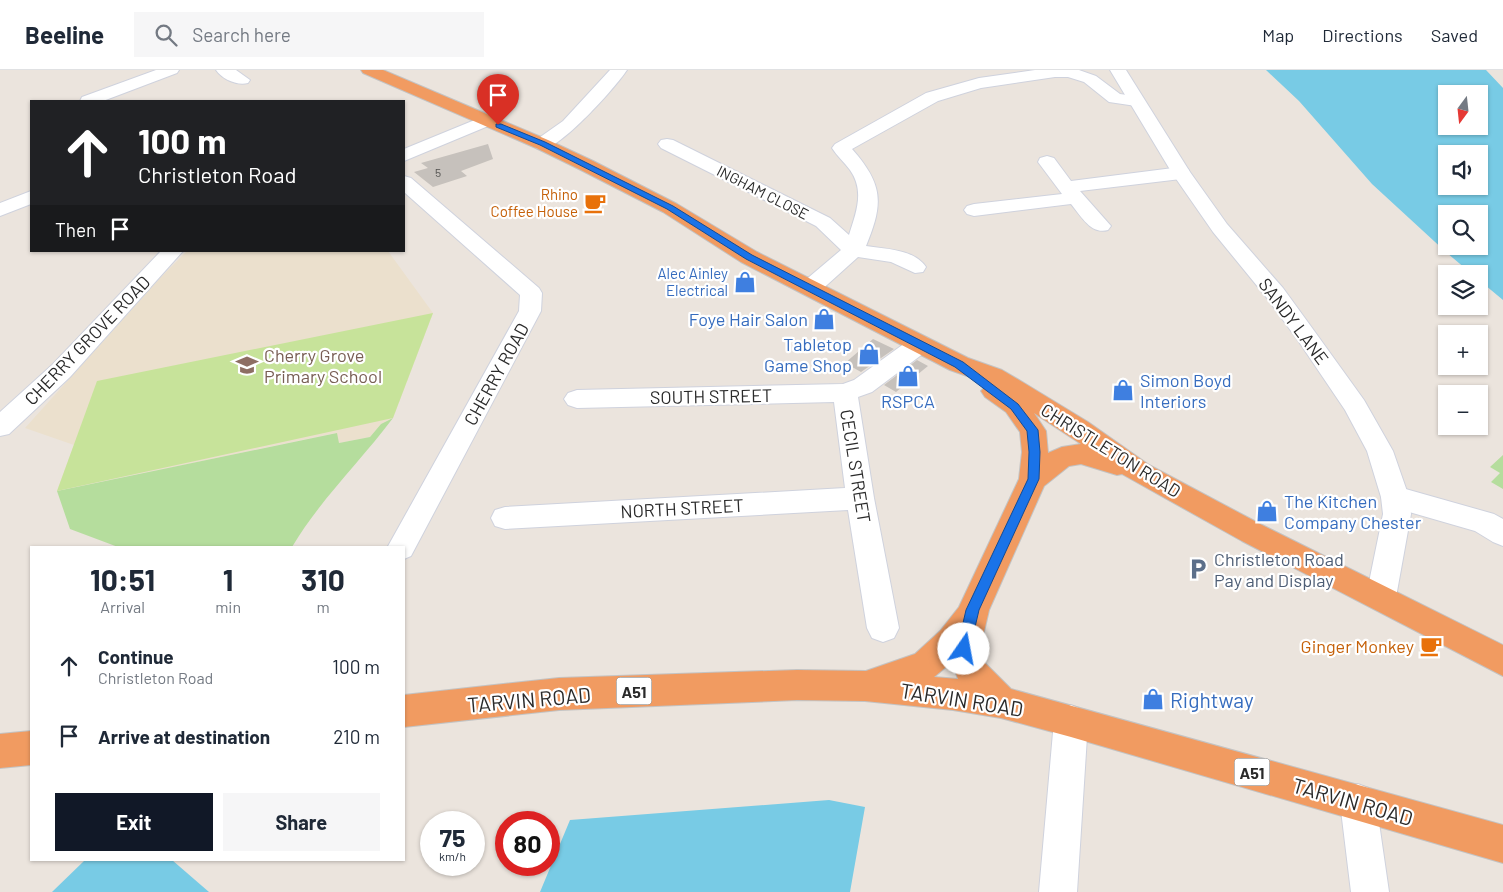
<!DOCTYPE html>
<html lang="en">
<head>
<meta charset="utf-8">
<style>
  body { margin:0; font-family:Barlow,sans-serif; background:#f6f6f7; color:#1f2937; height:100vh; display:flex; flex-direction:column; font-size:19px; white-space:nowrap }
  * { box-sizing:border-box; margin:0 }
  p { font-size:16px; color:#747a83 }
  .icon { flex:none; width:28px; height:28px; fill:none; stroke:currentColor; stroke-width:2; stroke-linecap:round; stroke-linejoin:round }
  .map { position:relative; flex:1; overflow:hidden }
  .details { position:absolute; left:30px; top:476px; width:375px; height:315px; display:flex; flex-direction:column; background:#fff; border-radius:0px; box-shadow:0 1px 4px #0004 }
  .details>* { flex:none }
  .top-card { position:absolute; left:30px; top:30px; width:375px; height:152px; border-radius:0px; box-shadow:0 1px 4px #0004; background:#202124; color:#fff; overflow:hidden }
  .needle { width:32px; rotate:195deg }
  .buttons { position:absolute; left:1438px; top:15px; display:grid; gap:10px }
  .buttons a { display:grid; place-items:center; width:50px; height:50px; border-radius:0px; background:#fff; box-shadow:0 1px 4px #0004; font-size:25px }
  .speed { position:absolute; left:420px; top:741px; display:flex; gap:10px; font-size:25px; font-weight:700; text-align:center }
  .speed>* { display:grid; place-content:center; width:65px; height:65px; border-radius:50%; background:#fff; box-shadow:0 1px 4px #0004; line-height:1 }
  .speed small { font-size:12px; font-weight:400 }
  .speed .limit { border:8px solid #d22; background:#fff; color:#111 }
  .pin { position:absolute; display:grid; place-items:center; width:42px; height:42px; color:#fff; margin:-51px -21px; border-radius:50% 50% 50% 0; rotate:-45deg; box-shadow:0 0 5px #0007 }
  .pin .icon { rotate:45deg }
  .me { position:absolute; width:55px; margin:-28px; rotate:12deg; stroke-linejoin:round; filter:drop-shadow(0 0 4px #0008) }
  .turn { display:flex; align-items:center; gap:18px; height:105px; padding:0 25px; font-size:22px }
  .turn .icon { width:65px; height:65px; stroke-width:2.5 }
  .turn b { display:block; font-size:35px; line-height:42px }
  .then { display:flex; align-items:center; height:48px; padding:0 25px; background:#0003; gap:10px; font-size:19px }
  .eta { display:flex; justify-content:space-evenly; align-items:center; height:85px; text-align:center }
  .eta b { font-size:30px; font-weight:700; line-height:35px }
  .action { display:flex; gap:10px; margin-top:auto; padding:10px 25px }
  .action a { flex:1; height:58px; border-radius:0px; background:#111827; color:#fff; font-size:20px; font-weight:700; line-height:58px; text-align:center }
  .action a+a { background:#f6f6f7; color:#1f2937 }
  ul { padding:0; list-style:none }
  li { display:flex; align-items:center; gap:15px; height:70px; padding:0 25px }
  li div { flex:1 }
  li b { display:block; font-size:19px }
  li em { font-style:normal }
  header { display:flex; align-items:center; gap:30px; box-sizing:border-box; height:70px; padding:0 25px; background:#fff; border-bottom:1px solid #e0e1e3 }
  header strong { font-size:24px }
  nav { display:flex; gap:28px; margin-inline-start:auto; font-size:18px }
  .search { width:350px; height:45px; background:#f6f6f7; display:flex; align-items:center; gap:12px; box-sizing:border-box; padding:0 18px; border-radius:0px; color:#747a83; font-size:19px }
  .map>svg:first-child { display:block }
  .education { fill:#ebe0cd }
  .green { fill:#b5dd9d }
  .pitch { fill:#c7e39a }
  .water { fill:#78cbe5; fill-rule:evenodd }
  .building { fill:#c6c1bc }
  .lines { fill:none; stroke-linecap:round; stroke-linejoin:round }
  .street-casing { stroke:#cfd2dd; stroke-width:2 }
  .secondary-casing { stroke:#cfd2dd; stroke-width:2 }
  .highway-casing { stroke:#c3c3c3; stroke-width:2 }
  .street { fill:#fff; fill-rule:evenodd }
  .secondary { fill:#fff; fill-rule:evenodd }
  .highway { fill:#f19b61; fill-rule:evenodd }
  .route { fill:#1a73e8; stroke:#114b97 }
  .labels { text-anchor:middle; dominant-baseline:central; stroke-width:4.5; stroke-linejoin:round; paint-order:stroke }
  .far-number-label { font-size:12px; fill:#51504e }
  .far-street-label { font-size:15px; fill:#2a2a2a; stroke:#fff }
  .far-food-label { font-size:15px; fill:#c56008; stroke:#fff; text-anchor:end }
  .far-shop-label { font-size:15px; fill:#366cbe; stroke:#fff; text-anchor:end }
  .shield { fill:#fff; stroke:#6a6a6a; stroke-width:1 }
  .shield-label { font-size:16px; font-weight:bold; fill:#2a2a2a }
  .shop-label { font-size:18px; fill:#366cbe; stroke:#fff; text-anchor:end }
  .street-label { font-size:18px; fill:#2a2a2a; stroke:#fff }
  .education-label { font-size:18px; fill:#785e54; stroke:#fff; text-anchor:start }
  .service-label { font-size:18px; fill:#4e5e75; stroke:#fff; text-anchor:start }
  .food-label { font-size:18px; fill:#c56008; stroke:#fff; text-anchor:end }
  .near-street-label { font-size:21px; fill:#2a2a2a; stroke:#fff }
  .near-shop-label { font-size:21px; fill:#366cbe; stroke:#fff; text-anchor:start }
</style>
</head>
<body>
<header>
<strong>Beeline</strong>
<div class="search"><svg class="icon" aria-label="search" viewBox="0 0 24 24"><circle cx="10" cy="10" r="6"/><path d="M15 15l6 6"/></svg>Search here</div>
<nav><a>Map</a><a>Directions</a><a>Saved</a></nav>
</header>
<div class="map">
<svg width="1503" height="822" viewBox="0 0 1503 822">
  <rect width="100%" height="100%" fill="#ebe4dd"/>
  <path class="education" d="M187 181H388L433 243 393 348 381 354 370 367 339 373 336 363 57 421 74 375 25 358 161 207Z"/>
  <path class="green" d="M393 348C360 392 320 430 292 477H118L70 459 57 421 337 363 339 373 370 367 381 354Z
    M1503 385V419L1491 412 1500 403 1490 397Z"/>
  <path class="pitch" d="M433 243 393 348 57 421 97 311Z"/>
  <path class="water" d="M1266 0H1486L1503 18V230L1479 210V204H1472L1447 183 1372 114 1299 31ZM1446 24H1479V56H1446ZM1446 84H1479V116H1446ZM1446 144H1479V176H1446Z
    M829 730 865 737 850 822H540L570 750Z
    M85 790H172L209 822H52Z"/>
  <path class="building" d="M488 74 493 89 461 101 467 106 433 117 414 102 428 98 421 93Z
    M873 269 894 279 861 302 845 293Z
    M917 290 928 296 896 322 884 315Z"/>
  <g class="lines">
    <g class="street-casing">
      <path id="street" d="M156 0H179L177 3 103 31H80L82 27Z
        M216 0H236L250 10 248 13C237 16 222 9 216 0Z
        M610 0H627C614 19 568 70 547 78 543 80 540 79 536 78L533 74 536 70 563 51Z
        M1035 0H1079L1096 6 1120 24 1142 27 1144 31 1142 35 1136 36 1109 32 1084 12 1068 7H1055L981 18 938 31 852 79C883 114 884 133 866 176 885 179 914 179 926 197L923 202 915 203 891 192 858 187 818 223 810 225 802 223 799 218 802 213 841 180 816 156 661 78 658 74 661 70 667 69 673 70 830 148 849 165C856 143 865 121 850 100 844 92 837 86 832 78L835 74 926 23 979 8Z
        M487 45 493 46 496 50 493 54 404 91V79Z
        M1047 86 1054 88 1071 111 1181 97 1188 99 1190 103 1188 107 1181 109 1080 121 1111 156 1108 160C1091 165 1081 146 1071 134L974 146 967 144 964 140 967 136 974 134 1062 124 1038 92 1040 88Z
        M404 106 411 108 539 218 542 223 541 241 411 486 404 489V478H387L519 241 520 225 404 122Z
        M31 121V134L0 146V133Z
        M161 181H183L70 307 9 364 0 366V342L52 295Z
        M920 266 928 268 932 274 928 280 872 322 858 327 874 428 899 558 894 568 883 572 872 568 867 558 848 440 505 459 495 456 491 448 495 440 505 437 845 418 834 332 577 338 568 335 564 329 568 323 577 320 843 314 854 310 912 268Z
        M1395 416 1494 444 1503 449V476L1493 472 1475 461 1385 435 1381 427 1385 419Z
        M1071 635 1083 640 1088 651 1077 822H1039L1054 651 1059 640Z
        M1358 714 1371 719 1376 732 1389 822H1351L1340 732 1345 719Z"/>
    </g>
    <g class="secondary-casing">
      <path id="secondary" d="M1110 0H1126L1190 102 1227 154 1283 218 1315 262 1364 330 1393 381 1409 427 1411 444 1396 527 1392 536 1381 540 1370 536 1366 527 1383 444 1381 427 1367 381 1345 340 1299 272 1267 228 1213 162 1172 103Z"/>
    </g>
    <g class="highway-casing">
      <path id="highway" d="M361 0H383L548 70 593 91 677 134 757 182 968 288 1002 300 1024 313 1088 352 1149 395 1262 455 1503 575V606L1242 471 1122 404 1117 405 1081 394 1069 396 1044 416 989 540 980 579 985 593 1011 619 1503 755V793L1071 667 1001 648 953 640 865 631 797 630 559 640 404 657V625L559 608 797 600 866 601 915 584 940 561 959 537 1019 409 1022 382 1020 362 1006 342 985 327 981 321 988 314 984 312 950 300 741 192 663 142 579 99 536 78 363 3ZM1034 343 1081 374 1062 377 1048 383 1046 361ZM952 592 958 609 934 607Z
        M31 661V695L0 698V664Z"/>
    </g>
    <use href="#street" class="street"/>
    <use href="#secondary" class="secondary"/>
    <use href="#highway" class="highway"/>
  </g>
  <path class="route" d="M496 54H501L545 72 673 136 752 185 963 292 1018 334 1038 360 1040 382 1039 409 979 540 969 583 964 585 959 583 957 579 966 540 1028 409 1029 382 1027 361 1011 339 955 297 746 189 667 139 540 75 496 57Z"/>
  <defs>
    <g id="cafe-bare" transform="scale(1.725)"><path d="M-5.5-4.5H6V0H3Q3 3.5 0 3.5H-2.5Q-5.5 3.5-5.5 0ZM3-3.2v2h1.7v-2ZM-6 4.5H4V6H-6Z" fill="#e8710a" stroke="#fff" stroke-width="2.5" paint-order="stroke"/></g>
    <g id="shop-bare" transform="scale(1.725)"><path d="M-5-2.5h2.3a2.7 3.5 0 0 1 5.4 0H5L5.5 6h-11ZM-1.5-2.5h3a1.5 2.3 0 0 0-3 0Z" fill="#3f7fe0" stroke="#fff" stroke-width="2.5" paint-order="stroke"/></g>
    <g id="school-bare" transform="scale(1.725)"><path d="M0-5L7-2L0 1L-7-2ZM-4 1L0 2.5L4 1V4Q0 6-4 4Z" fill="#8d6e63" stroke="#fff" stroke-width="2.5" paint-order="stroke"/></g>
    <g id="parking-bare" transform="scale(1.725)"><path d="M-3.5-5.5H1a3.5 3.5 0 0 1 0 7H-1V5.5H-3.5ZM-1-3.4V-.6H.8a1.4 1.4 0 0 0 0-2.8Z" fill="#5c6f8a" stroke="#fff" stroke-width="2.5" paint-order="stroke"/></g>
  </defs>
  <g fill-rule="evenodd">
    <use href="#cafe-bare" x="595" y="133"/>
    <use href="#shop-bare" x="745" y="212"/>
    <use href="#shop-bare" x="824" y="249"/>
    <use href="#shop-bare" x="869" y="284"/>
    <use href="#school-bare" x="247" y="295"/>
    <use href="#shop-bare" x="908" y="306"/>
    <use href="#shop-bare" x="1123" y="320"/>
    <use href="#shop-bare" x="1267" y="441"/>
    <use href="#parking-bare" x="1198" y="499"/>
    <use href="#cafe-bare" x="1431" y="576"/>
    <use href="#shop-bare" x="1153" y="629"/>
  </g>
  <g class="labels">
    <g class="far-number-label">
      <text x="438" y="102">5</text>
    </g>
    <g class="far-street-label">
      <text transform="translate(763 122) rotate(27)">INGHAM CLOSE</text>
    </g>
    <g class="far-food-label">
      <text x="578" y="124">Rhino<tspan x="578" dy="17">Coffee House</tspan></text>
    </g>
    <g class="far-shop-label">
      <text x="728" y="203">Alec Ainley<tspan x="728" dy="17">Electrical</tspan></text>
    </g>
    <g class="shield">
      <rect x="616.5" y="607.5" width="35" height="27" rx="4"/>
      <rect x="1234.5" y="688.5" width="35" height="27" rx="4"/>
    </g>
    <g class="shield-label">
      <text x="634" y="621">A51</text>
      <text x="1252" y="702">A51</text>
    </g>
    <g class="shop-label">
      <text x="808" y="249">Foye Hair Salon</text>
      <text x="852" y="274">Tabletop<tspan x="852" dy="21">Game Shop</tspan></text>
      <text x="1140" y="310" text-anchor="start">Simon Boyd<tspan x="1140" dy="21">Interiors</tspan></text>
      <text x="908" y="331" text-anchor="middle">RSPCA</text>
      <text x="1284" y="431" text-anchor="start">The Kitchen<tspan x="1284" dy="21">Company Chester</tspan></text>
    </g>
    <g class="street-label">
      <text transform="translate(1294 251) rotate(53)">SANDY LANE</text>
      <text transform="translate(87 270) rotate(-46)">CHERRY GROVE ROAD</text>
      <text transform="translate(496 304) rotate(-61)">CHERRY ROAD</text>
      <text transform="translate(711 326) rotate(-1)">SOUTH STREET</text>
      <text transform="translate(1111 380) rotate(32)">CHRISTLETON ROAD</text>
      <text transform="translate(856 396) rotate(81)">CECIL STREET</text>
      <text transform="translate(682 438) rotate(-3)">NORTH STREET</text>
    </g>
    <g class="education-label">
      <text x="264" y="285">Cherry Grove<tspan x="264" dy="21">Primary School</tspan></text>
    </g>
    <g class="service-label">
      <text x="1214" y="489">Christleton Road<tspan x="1214" dy="21">Pay and Display</tspan></text>
    </g>
    <g class="food-label">
      <text x="1414" y="576">Ginger Monkey</text>
    </g>
    <g class="near-street-label">
      <text transform="translate(529 629) rotate(-5)">TARVIN ROAD</text>
      <text transform="translate(962 629) rotate(9)">TARVIN ROAD</text>
      <text transform="translate(1353 731) rotate(16)">TARVIN ROAD</text>
    </g>
    <g class="near-shop-label">
      <text x="1170" y="629">Rightway</text>
    </g>
  </g>
</svg>
<div class="buttons">
<a><svg class="needle" viewBox="-14 -14 28 28"><path d="M0-13l5 13h-10z" fill="#e53935"/><path d="M0 13l5-13h-10z" fill="#747a83"/></svg></a>
<a><svg class="icon" aria-label="sound" viewBox="0 0 24 24"><path d="M4 9h4l5-4v14l-5-4H4zM17 9q2 3 0 6"/></svg></a>
<a><svg class="icon" aria-label="search" viewBox="0 0 24 24"><circle cx="10" cy="10" r="6"/><path d="M15 15l6 6"/></svg></a>
<a><svg class="icon" aria-label="layers" viewBox="0 0 24 24"><path d="M12 4l9 5-9 5-9-5zM3 14l9 5 9-5"/></svg></a>
<a>+</a>
<a>−</a>
</div>
<div class="speed"><div>75<small>km/h</small></div><div class="limit">80</div></div>
<div class="pin" style="left:498px;top:55px;background:#d93025"><svg class="icon" aria-label="arrive" viewBox="0 0 24 24"><path d="M6 21V4h12l-3 4 3 4H6"/></svg></div>
<svg class="me" style="left:964px;top:579px" viewBox="-20 -20 40 40"><circle r="19" fill="#fff"/><path d="M0-13L10 11 0 6-10 11z" fill="#1a73e8"/></svg>
<div class="top-card">
<div class="turn"><svg class="icon" aria-label="ahead" viewBox="0 0 24 24"><path d="M12 20V5M6 11l6-6 6 6"/></svg><div><b>100 m</b>Christleton Road</div></div>
<div class="then">Then<svg class="icon" aria-label="arrive" viewBox="0 0 24 24"><path d="M6 21V4h12l-3 4 3 4H6"/></svg></div>
</div>
<section class="details">
<div class="eta">
<div><b>10:51</b><p>Arrival</p></div>
<div><b>1</b><p>min</p></div>
<div><b>310</b><p>m</p></div>
</div>
<ul>
<li><svg class="icon" aria-label="ahead" viewBox="0 0 24 24"><path d="M12 20V5M6 11l6-6 6 6"/></svg><div><b>Continue</b><p>Christleton Road</p></div><em>100 m</em></li>
<li><svg class="icon" aria-label="arrive" viewBox="0 0 24 24"><path d="M6 21V4h12l-3 4 3 4H6"/></svg><div><b>Arrive at destination</b></div><em>210 m</em></li>
</ul>
<div class="action"><a>Exit</a><a>Share</a></div>
</section>
</div>
</body>
</html>
